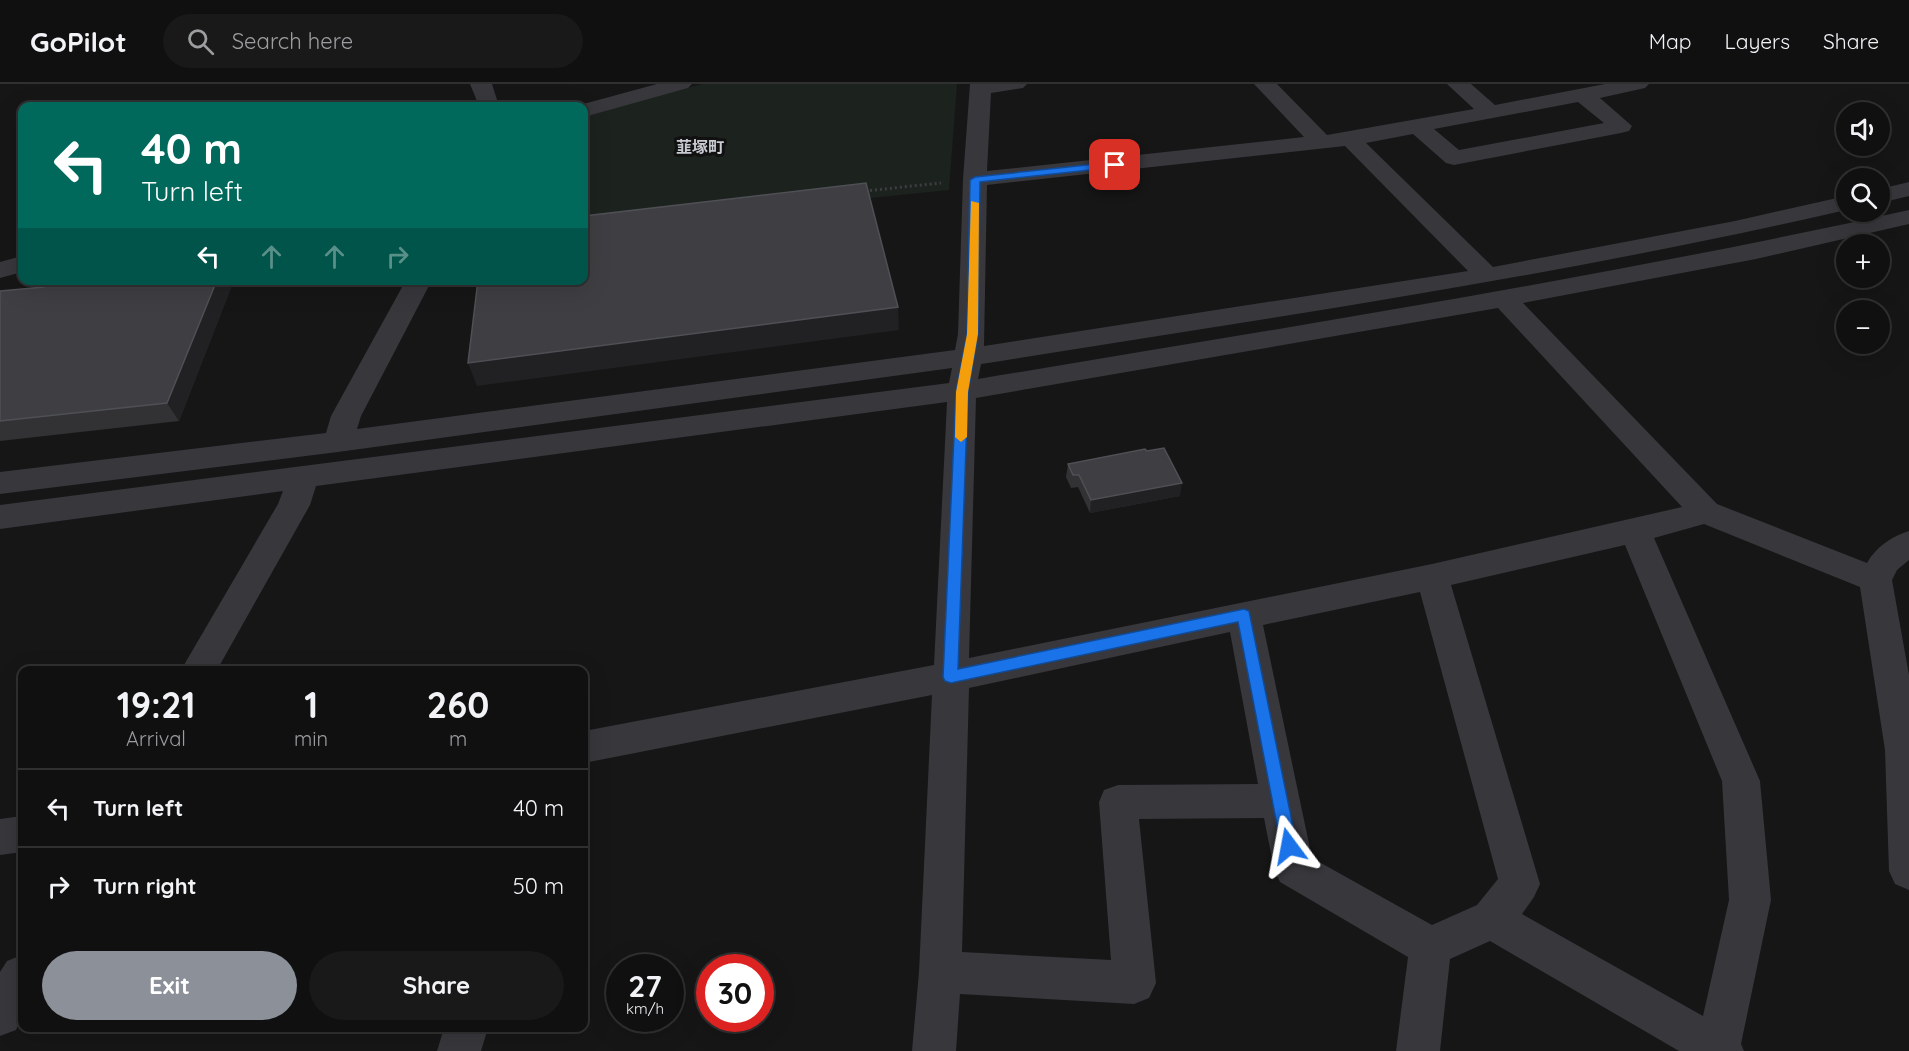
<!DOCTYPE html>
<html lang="en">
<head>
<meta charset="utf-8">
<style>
  body { margin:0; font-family:Quicksand,"Noto Sans JP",sans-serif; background:#19191a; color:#f1f3f6; height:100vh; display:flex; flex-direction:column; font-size:22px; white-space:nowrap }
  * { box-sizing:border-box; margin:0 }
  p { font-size:20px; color:#9c9d9f }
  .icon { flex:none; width:33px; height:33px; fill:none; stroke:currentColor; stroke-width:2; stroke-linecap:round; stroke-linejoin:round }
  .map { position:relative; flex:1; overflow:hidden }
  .side { position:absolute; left:18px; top:582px; width:570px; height:366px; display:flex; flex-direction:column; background:#101011; border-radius:12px; box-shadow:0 6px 24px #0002,0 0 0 2px #303031 }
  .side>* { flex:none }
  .guide { position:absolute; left:18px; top:18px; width:570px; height:183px; border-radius:12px; box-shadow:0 6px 24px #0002,0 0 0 2px #303031; background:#00695c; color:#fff; overflow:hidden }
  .controls { position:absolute; left:1836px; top:18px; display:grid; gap:12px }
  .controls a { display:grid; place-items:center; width:54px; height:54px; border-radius:50%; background:#101011; box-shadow:0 6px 24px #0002,0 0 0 2px #303031; font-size:30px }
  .speed { position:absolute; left:606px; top:870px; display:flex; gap:12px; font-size:30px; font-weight:700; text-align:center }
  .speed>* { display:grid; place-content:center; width:78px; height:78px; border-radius:50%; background:#101011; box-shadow:0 6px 24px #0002,0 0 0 2px #303031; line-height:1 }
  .speed small { font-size:15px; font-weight:400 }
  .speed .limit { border:9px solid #d22; background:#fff; color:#111 }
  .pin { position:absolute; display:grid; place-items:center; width:51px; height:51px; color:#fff; margin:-26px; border-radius:12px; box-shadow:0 3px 9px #0006 }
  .me { position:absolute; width:66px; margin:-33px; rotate:347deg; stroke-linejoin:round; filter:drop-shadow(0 0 4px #0008) }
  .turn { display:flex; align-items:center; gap:21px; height:126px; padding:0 24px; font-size:27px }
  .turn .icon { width:78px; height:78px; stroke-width:2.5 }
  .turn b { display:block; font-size:42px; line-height:51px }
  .lanes { display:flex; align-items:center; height:57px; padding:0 24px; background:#0003; justify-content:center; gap:30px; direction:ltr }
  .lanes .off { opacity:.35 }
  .eta { display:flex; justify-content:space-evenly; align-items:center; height:102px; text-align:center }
  .eta b { font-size:36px; font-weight:700; line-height:42px }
  .cta { display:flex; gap:12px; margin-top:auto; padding:12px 24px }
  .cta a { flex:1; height:69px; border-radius:36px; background:#8c9099; color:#fff; font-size:24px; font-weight:700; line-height:69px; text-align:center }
  .cta a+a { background:#19191a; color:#f1f3f6 }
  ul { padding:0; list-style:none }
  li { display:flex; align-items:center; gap:18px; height:78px; padding:0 24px; border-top:2px solid #303031 }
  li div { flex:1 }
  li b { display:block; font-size:22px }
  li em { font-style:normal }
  header { display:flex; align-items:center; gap:36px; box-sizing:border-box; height:84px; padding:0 30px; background:#101011; border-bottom:2px solid #303031 }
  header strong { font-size:28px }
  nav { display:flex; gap:33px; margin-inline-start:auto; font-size:21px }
  .search { width:420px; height:54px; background:#19191a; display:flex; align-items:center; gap:15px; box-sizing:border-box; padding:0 21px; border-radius:33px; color:#9c9d9f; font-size:22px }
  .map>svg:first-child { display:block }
  .green { fill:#1c221d }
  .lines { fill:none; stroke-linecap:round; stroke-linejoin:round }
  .path { stroke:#3d3e43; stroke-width:3; stroke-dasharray:2 3; stroke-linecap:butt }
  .minor { fill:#37373c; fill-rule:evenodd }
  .wall { fill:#323235 }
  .shaded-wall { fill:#212123 }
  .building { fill:#3f3f43; stroke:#4f5055; stroke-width:1.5 }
  .route { fill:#1a73e8; stroke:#114b97; stroke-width:1.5 }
  .slow { fill:#f59e0b }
  .labels { text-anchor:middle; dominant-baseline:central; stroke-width:6; stroke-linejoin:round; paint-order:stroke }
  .far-quarter-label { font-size:16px; font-weight:bold; fill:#c9cbd2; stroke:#111112 }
</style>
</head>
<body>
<header>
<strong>GoPilot</strong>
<div class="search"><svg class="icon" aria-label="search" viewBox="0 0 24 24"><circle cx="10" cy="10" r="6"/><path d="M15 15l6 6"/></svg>Search here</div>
<nav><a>Map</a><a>Layers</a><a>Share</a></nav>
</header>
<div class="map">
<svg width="1909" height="967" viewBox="0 0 1909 967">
  <rect width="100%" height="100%" fill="#161617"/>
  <path class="green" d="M702 0H957L949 106 584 143V31Z"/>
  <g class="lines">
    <path class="path" d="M865 107 941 99"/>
    <path class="minor" d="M470 0H492L499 22H479Z
      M657 0H692L688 4 584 33V22H576Z
      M970 0H1027L1023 4 991 9 987 87 1304 53 1254 0H1277L1327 51 1474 25 1447 0H1471L1495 21 1605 0H1649L1645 4 1600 14 1632 42 1629 47 1621 49 1454 81 1446 79 1413 50 1366 59 1493 183 1735 137 1846 112V126C1560 192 1270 234 981 280L978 295C1289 243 1601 194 1909 126V140L1756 175 1523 219 1717 420 1867 479C1875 464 1892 452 1909 447V476L1897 486 1892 496 1909 591V806L1895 800 1889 787 1885 666 1860 503 1704 440 1654 454 1760 697 1771 816 1741 960 1744 967H1679L1490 857 1450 875 1440 967H1396L1408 873 1280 798 1274 785 1264 734 1139 735 1156 899 1149 914 1134 920 960 910 956 967H912L919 888 932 611 584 679V647L934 581 947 318 316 402 310 421 217 586H181L278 420 283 407 0 445V421L949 299 952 284 338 368 0 410V388L326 349 331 332 406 196H432L361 332 357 345 955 266 958 250 963 95ZM1578 18 1604 39 1459 66 1434 45ZM1345 62 1468 187 984 262 987 101ZM1498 224 1682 423 1432 480 969 574 976 314ZM1625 461 1722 697 1729 816 1703 932 1522 830 1534 813 1540 800 1451 501ZM1420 508 1498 795 1477 821 1432 841 1312 774 1263 541ZM1230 548 1258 700 1118 701 1104 706 1099 718 1111 876 962 868 969 604Z
      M1909 98V112L1880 119V105Z
      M22 172V188L0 194V178Z
      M22 732V768L0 771V735Z
      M22 871V933L16 946 0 952V888L7 877Z
      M444 944H488L481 967H437Z"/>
  </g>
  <path class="wall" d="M47 196H234L179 337 0 357V207L44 203Z
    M1068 380 1180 412 1090 429 1078 403 1071 404 1066 393Z"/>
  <path class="shaded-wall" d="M217 196H234L179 337 167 319Z
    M898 223 899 246 477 302 468 279Z
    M1182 399 1180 412 1090 429 1091 416Z"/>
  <path class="building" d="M866 99 898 223 468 279 478 196H584V132Z
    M47 196H217L167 319 0 337V207L44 203Z
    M1164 364 1182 399 1091 416 1079 391H1073L1068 380 1145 365 1147 367Z"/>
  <path class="route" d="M1115 78 1119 81 1118 83 980 98 978 250 968 308 958 585 1244 525 1249 527 1297 762 1295 768 1289 770 1283 768 1281 762 1238 538 951 599 945 597 943 593 956 308 967 250 970 96 975 93Z"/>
  <path class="slow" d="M971 117 979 119 978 250 968 308 967 353 961 358 955 353 956 308 967 250Z"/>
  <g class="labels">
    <g class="far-quarter-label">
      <text x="700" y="63">韮塚町</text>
    </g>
  </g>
</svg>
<div class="controls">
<a><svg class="icon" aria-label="sound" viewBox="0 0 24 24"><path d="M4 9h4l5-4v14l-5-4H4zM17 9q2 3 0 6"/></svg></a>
<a><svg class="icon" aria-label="search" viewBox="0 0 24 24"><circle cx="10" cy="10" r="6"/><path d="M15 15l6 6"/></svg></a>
<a>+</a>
<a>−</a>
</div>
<div class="speed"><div>27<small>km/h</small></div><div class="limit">30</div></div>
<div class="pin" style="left:1115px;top:81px;background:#d93025"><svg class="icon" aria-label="arrive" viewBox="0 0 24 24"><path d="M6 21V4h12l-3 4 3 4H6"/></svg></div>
<svg class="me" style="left:1289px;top:762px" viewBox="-20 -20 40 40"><path d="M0-17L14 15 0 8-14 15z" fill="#1a73e8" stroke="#fff" stroke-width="4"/></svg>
<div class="guide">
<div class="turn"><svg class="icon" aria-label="left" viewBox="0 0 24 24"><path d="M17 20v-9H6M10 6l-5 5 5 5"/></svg><div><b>40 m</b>Turn left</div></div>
<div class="lanes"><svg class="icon" aria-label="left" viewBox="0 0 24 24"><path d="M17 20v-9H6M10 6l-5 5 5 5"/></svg><svg class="icon off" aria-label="ahead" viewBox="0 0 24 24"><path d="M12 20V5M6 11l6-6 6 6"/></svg><svg class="icon off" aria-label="ahead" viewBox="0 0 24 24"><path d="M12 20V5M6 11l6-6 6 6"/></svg><svg class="icon off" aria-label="right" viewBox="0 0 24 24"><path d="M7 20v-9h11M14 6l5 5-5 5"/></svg></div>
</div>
<section class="side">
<div class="eta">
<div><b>19:21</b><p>Arrival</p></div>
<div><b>1</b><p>min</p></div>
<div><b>260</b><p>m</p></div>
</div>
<ul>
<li><svg class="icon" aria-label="left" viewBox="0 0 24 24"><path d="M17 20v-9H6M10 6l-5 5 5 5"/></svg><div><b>Turn left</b></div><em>40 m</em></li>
<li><svg class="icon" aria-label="right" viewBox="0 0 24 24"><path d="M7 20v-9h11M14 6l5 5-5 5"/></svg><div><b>Turn right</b></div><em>50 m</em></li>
</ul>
<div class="cta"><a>Exit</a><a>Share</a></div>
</section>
</div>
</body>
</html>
